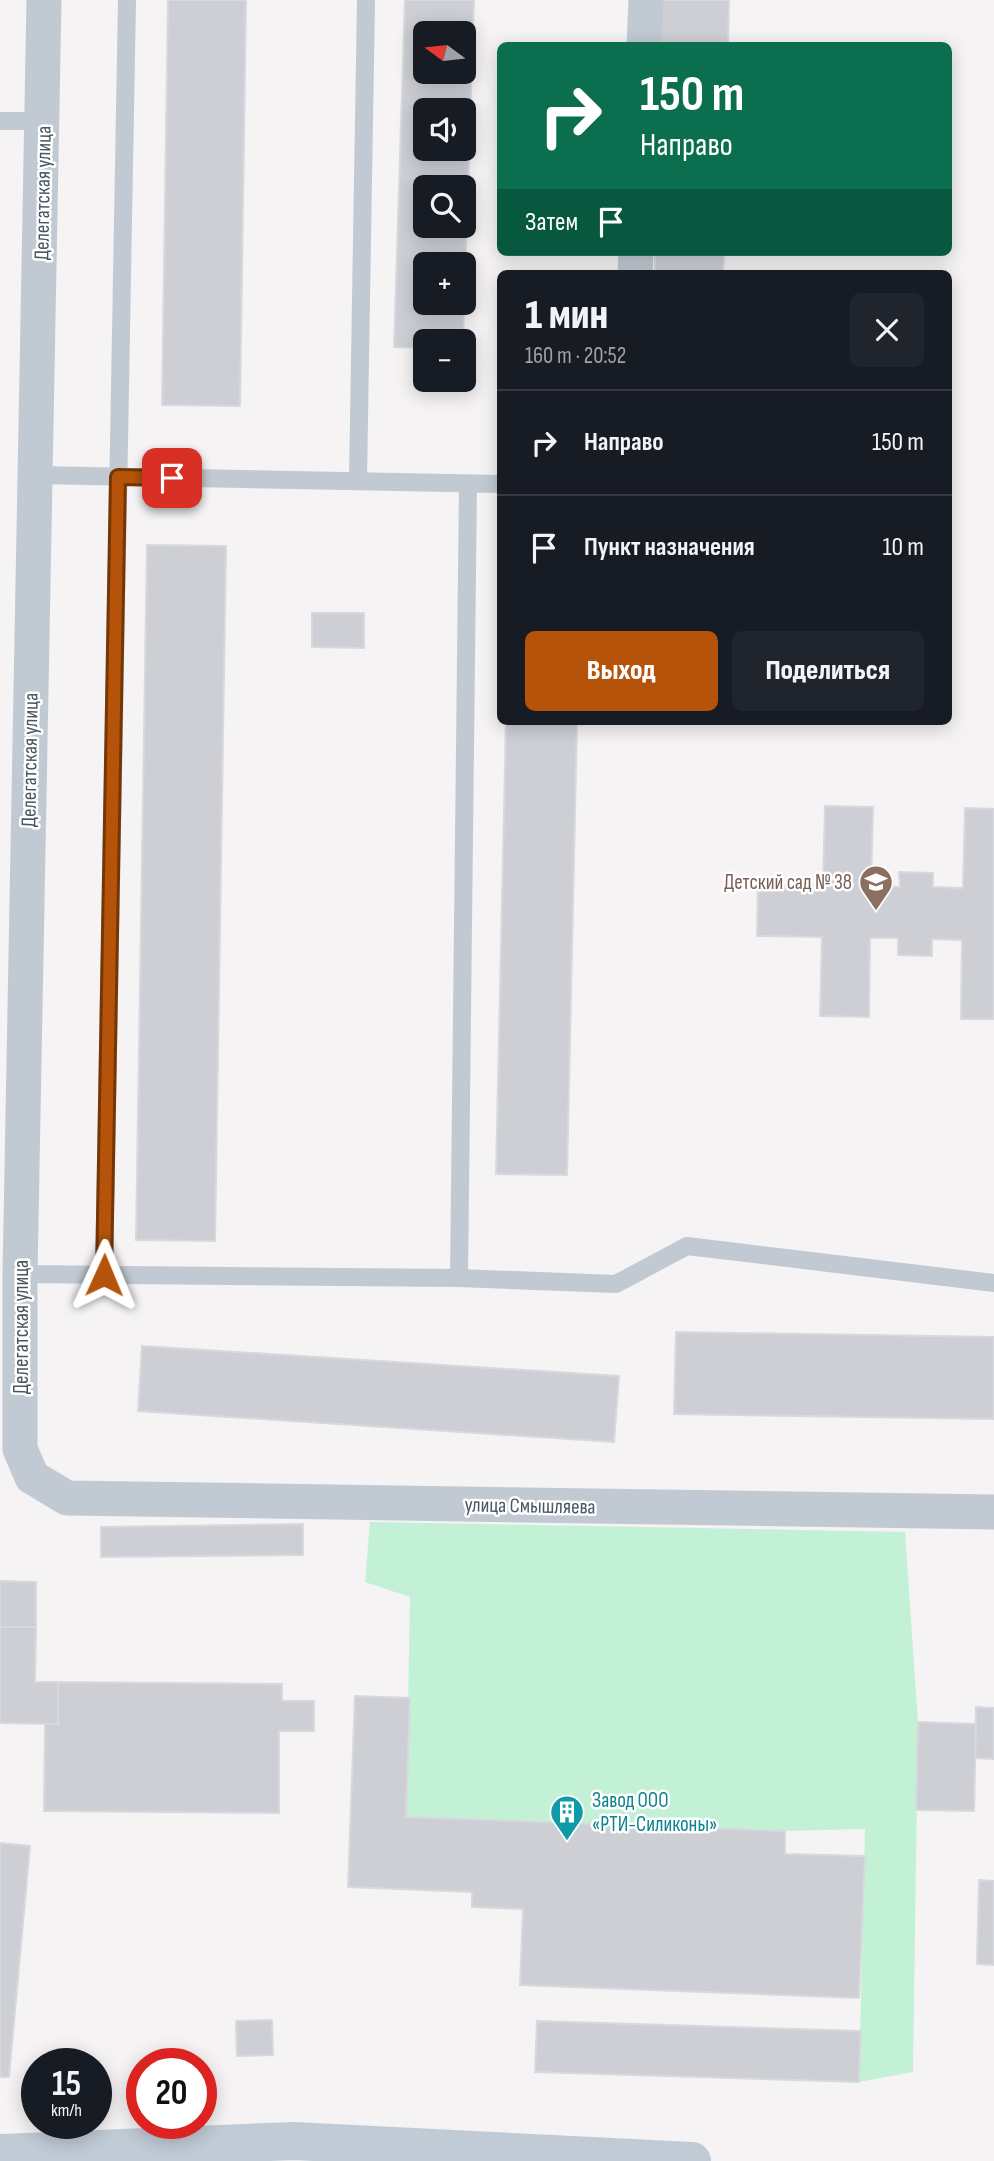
<!DOCTYPE html>
<html lang="ru">
<head>
<meta charset="utf-8">
<style>
  body { margin:0; font-family:"Sofia Sans Condensed",sans-serif; background:#20242c; color:#f1f3f6; height:100vh; display:flex; flex-direction:column; font-size:26px; white-space:nowrap }
  * { box-sizing:border-box; margin:0 }
  p { font-size:23px; color:#9ea1a6 }
  .icon { flex:none; width:38px; height:38px; fill:none; stroke:currentColor; stroke-width:2; stroke-linecap:round; stroke-linejoin:round }
  .map { position:relative; flex:1; overflow:hidden }
  .sheet { position:absolute; left:497px; top:270px; width:455px; height:455px; display:flex; flex-direction:column; background:#171b24; border-radius:10px; box-shadow:0 4px 18px #0003 }
  .sheet>* { flex:none }
  .guide { position:absolute; left:497px; top:42px; width:455px; height:214px; border-radius:10px; box-shadow:0 4px 18px #0003; background:#0b6e4f; color:#fff; overflow:hidden }
  .needle { width:46px; rotate:285deg }
  .buttons { position:absolute; left:413px; top:21px; display:grid; gap:14px }
  .buttons a { display:grid; place-items:center; width:63px; height:63px; border-radius:10px; background:#171b24; box-shadow:0 4px 18px #0003; font-size:35px }
  .speed { position:absolute; left:21px; top:2048px; display:flex; gap:14px; font-size:35px; font-weight:700; text-align:center }
  .speed>* { display:grid; place-content:center; width:91px; height:91px; border-radius:50%; background:#171b24; box-shadow:0 4px 18px #0003; line-height:1 }
  .speed small { font-size:18px; font-weight:400 }
  .speed .limit { border:10px solid #d22; background:#fff; color:#111 }
  .pin { position:absolute; display:grid; place-items:center; width:60px; height:60px; color:#fff; margin:-30px; border-radius:14px; box-shadow:0 4px 10px #0006 }
  .me { position:absolute; width:77px; margin:-38px; rotate:1deg; stroke-linejoin:round; filter:drop-shadow(0 0 5px #0008) }
  .turn { display:flex; align-items:center; gap:24px; height:147px; padding:0 28px; font-size:32px }
  .turn .icon { width:91px; height:91px; stroke-width:2.5 }
  .turn b { display:block; font-size:49px; line-height:60px }
  .then { display:flex; align-items:center; height:66px; padding:0 28px; background:#0003; gap:14px; font-size:26px }
  .round { display:grid; place-items:center; flex:none; width:74px; height:74px; border-radius:10px; background:#20242c }
  .head { display:flex; align-items:center; justify-content:space-between; height:119px; padding:0 28px }
  h1 { font-size:42px; font-weight:800; line-height:52px }
  .button { display:flex; gap:14px; margin-top:auto; padding:14px 28px }
  .button a { flex:1; height:80px; border-radius:10px; background:#b45309; color:#fff; font-size:28px; font-weight:800; line-height:80px; text-align:center }
  .button a+a { background:#20242c; color:#f1f3f6 }
  ul { padding:0; list-style:none }
  li { display:flex; align-items:center; gap:21px; height:105px; padding:0 28px; border-top:2px solid #363941 }
  li div { flex:1 }
  li b { display:block; font-size:26px }
  li em { font-style:normal }
  .map>svg:first-child { display:block }
  .green { fill:#c3f1d5 }
  .building { fill:#cdcfd5; stroke:#d7d9de; stroke-width:2; fill-rule:evenodd }
  .lines { fill:none; stroke-linecap:round; stroke-linejoin:round }
  .service { stroke:#c1cad2; stroke-width:18 }
  .minor { stroke:#c1cad2; stroke-width:35 }
  .secondary { stroke:#c1cbd6; stroke-width:38 }
  .route-casing { stroke:#753606; stroke-width:18 }
  .route { stroke:#b45309; stroke-width:12 }
  .labels { text-anchor:middle; dominant-baseline:central; stroke-width:5; stroke-linejoin:round; paint-order:stroke }
  .street-label { font-size:21px; fill:#4a5661; stroke:#fff }
  .education-label { font-size:21px; fill:#785e54; stroke:#fff; text-anchor:end }
  .culture-label { font-size:21px; fill:#0d838f; stroke:#fff; text-anchor:start }
</style>
</head>
<body>
<div class="map">
<svg width="994" height="2161" viewBox="0 0 994 2161">
  <rect width="100%" height="100%" fill="#f5f3f3"/>
  <path class="green" d="M370 1522 905 1532 918 1722 913 2072 859 2082 865 1829 785 1831 406 1817 410 1597 365 1582Z"/>
  <path class="building" d="M168 0H246L240 406 162 405Z
    M405 0H474L463 341H425V348L394 347ZM425 33H464V72H425ZM425 110H464V149H425ZM425 187H464V226H425ZM425 264H464V303H425Z
    M661 0H729L728 46H660Z
    M655 252H724L723 273H655Z
    M147 545 226 546 215 1241 136 1240Z
    M312 613H364V648L312 647Z
    M506 721H577L567 1175 496 1174Z
    M825 806 873 807 871 886 900 887 899 872 933 873V887L963 888 965 808 994 809V1019H961L962 940 932 939V956L898 955V938H870L869 1017 820 1016 822 937 757 936 758 884 823 885Z
    M676 1332 994 1337V1419L674 1414Z
    M142 1346 619 1376 614 1442 138 1411Z
    M303 1524V1555L101 1557V1527Z
    M0 1581 36 1582V1627H0Z
    M0 1627H36L35 1682H58V1724L0 1723Z
    M58 1682 282 1684V1701H314V1731H279V1813L44 1811 45 1724H58Z
    M355 1696 410 1698 406 1817 785 1831V1854L865 1856 859 1998 520 1985 523 1909 472 1907V1892L348 1887Z
    M976 1707 994 1708V1759L975 1758Z
    M918 1722 976 1724 974 1811 916 1810Z
    M0 1843 30 1846 9 2077H0Z
    M979 1880 994 1881V1965L977 1964Z
    M272 2020 273 2055 237 2056 236 2021Z
    M537 2021 861 2031 859 2082 535 2072Z"/>
  <g class="lines">
    <path class="service" d="M0 121H44
      M37 475 500 484
      M358 480 366 0
      M20 1274 459 1278 616 1284 687 1246 994 1283
      M104 1275 127 0
      M459 1278 468 484"/>
    <path class="minor" d="M44 0 20 1274V1449L32 1477 67 1498 994 1512
      M644 46 646 0
      M635 273 636 252"/>
    <path class="secondary" d="M0 2153 294 2141 692 2161"/>
  </g>
  <g class="lines">
    <g class="route-casing">
      <path id="route" d="M104 1275 118 477 172 478"/>
    </g>
    <use href="#route" class="route"/>
  </g>
  <defs>
    <g id="school-pin" transform="scale(1.75)"><path d="M0 17L-7.5 6A9.5 9.5 0 1 1 7.5 6Z" fill="#8d6e63" stroke="#fff"/><path d="M0-5L7-2L0 1L-7-2ZM-4 1L0 2.5L4 1V4Q0 6-4 4Z" fill="#fff"/></g>
    <g id="building-pin" transform="scale(1.75)"><path d="M0 17L-7.5 6A9.5 9.5 0 1 1 7.5 6Z" fill="#0f9aa8" stroke="#fff"/><path d="M-4-6H4V6H1V3H-1V6H-4ZM-2.5-4.3h1.7v1.8h-1.7ZM.8-4.3h1.7v1.8H.8ZM-2.5-1h1.7V.8h-1.7ZM.8-1h1.7V.8H.8Z" fill="#fff"/></g>
  </defs>
  <g fill-rule="evenodd">
    <use href="#school-pin" x="876" y="882"/>
    <use href="#building-pin" x="567" y="1812"/>
  </g>
  <g class="labels">
    <g class="street-label">
      <text transform="translate(43 193) rotate(-89)">Делегатская улица</text>
      <text transform="translate(30 760) rotate(-89)">Делегатская улица</text>
      <text transform="translate(21 1327) rotate(-90)">Делегатская улица</text>
      <text transform="translate(530 1506) rotate(1)">улица Смышляева</text>
    </g>
    <g class="education-label">
      <text x="852" y="882">Детский сад № 38</text>
    </g>
    <g class="culture-label">
      <text x="592" y="1800">Завод ООО<tspan x="592" dy="24">«РТИ-Силиконы»</tspan></text>
    </g>
  </g>
</svg>
<div class="buttons">
<a><svg class="needle" viewBox="-14 -14 28 28"><path d="M0-13l5 13h-10z" fill="#e53935"/><path d="M0 13l5-13h-10z" fill="#9ea1a6"/></svg></a>
<a><svg class="icon" aria-label="sound" viewBox="0 0 24 24"><path d="M4 9h4l5-4v14l-5-4H4zM17 9q2 3 0 6"/></svg></a>
<a><svg class="icon" aria-label="search" viewBox="0 0 24 24"><circle cx="10" cy="10" r="6"/><path d="M15 15l6 6"/></svg></a>
<a>+</a>
<a>−</a>
</div>
<div class="speed"><div>15<small>km/h</small></div><div class="limit">20</div></div>
<div class="pin" style="left:172px;top:478px;background:#d93025"><svg class="icon" aria-label="arrive" viewBox="0 0 24 24"><path d="M6 21V4h12l-3 4 3 4H6"/></svg></div>
<svg class="me" style="left:104px;top:1275px" viewBox="-20 -20 40 40"><path d="M0-17L14 15 0 8-14 15z" fill="#b45309" stroke="#fff" stroke-width="4"/></svg>
<div class="guide">
<div class="turn"><svg class="icon" aria-label="right" viewBox="0 0 24 24"><path d="M7 20v-9h11M14 6l5 5-5 5"/></svg><div><b>150 m</b>Направо</div></div>
<div class="then">Затем<svg class="icon" aria-label="arrive" viewBox="0 0 24 24"><path d="M6 21V4h12l-3 4 3 4H6"/></svg></div>
</div>
<section class="sheet">
<div class="head"><div><h1>1 мин</h1><p>160 m · 20:52</p></div><a class="round"><svg class="icon" aria-label="close" viewBox="0 0 24 24"><path d="M6 6l12 12M18 6L6 18"/></svg></a></div>
<ul>
<li><svg class="icon" aria-label="right" viewBox="0 0 24 24"><path d="M7 20v-9h11M14 6l5 5-5 5"/></svg><div><b>Направо</b></div><em>150 m</em></li>
<li><svg class="icon" aria-label="arrive" viewBox="0 0 24 24"><path d="M6 21V4h12l-3 4 3 4H6"/></svg><div><b>Пункт назначения</b></div><em>10 m</em></li>
</ul>
<div class="button"><a>Выход</a><a>Поделиться</a></div>
</section>
</div>
</body>
</html>
